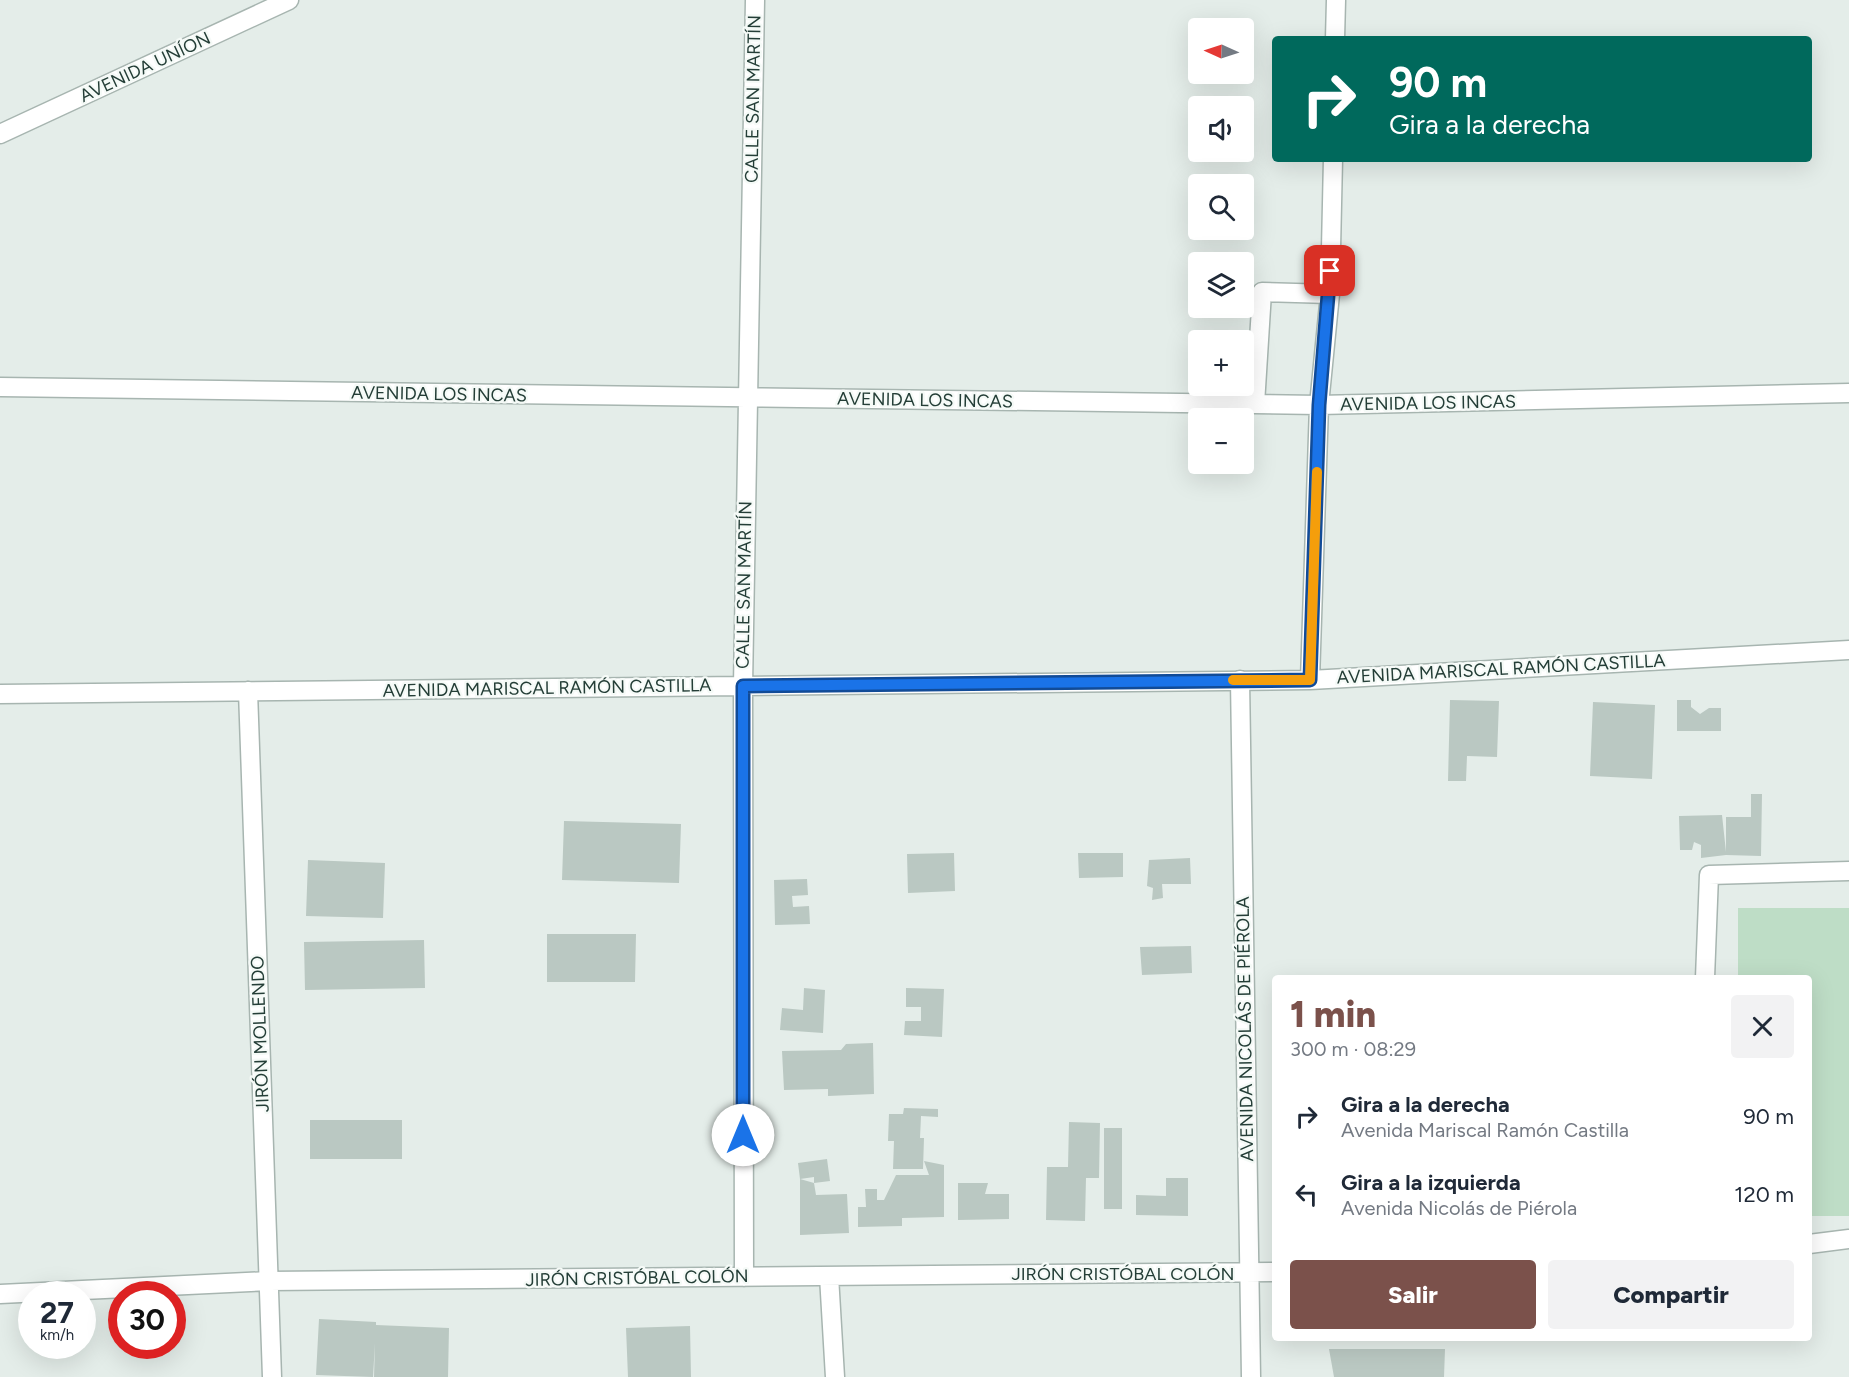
<!DOCTYPE html>
<html lang="es">
<head>
<meta charset="utf-8">
<style>
  body { margin:0; font-family:Figtree,sans-serif; background:#f2f2f3; color:#1f2937; height:100vh; display:flex; flex-direction:column; font-size:22px; white-space:nowrap }
  * { box-sizing:border-box; margin:0 }
  p { font-size:20px; color:#747a83 }
  .icon { flex:none; width:33px; height:33px; fill:none; stroke:currentColor; stroke-width:2; stroke-linecap:round; stroke-linejoin:round }
  .map { position:relative; flex:1; overflow:hidden }
  .drawer { position:absolute; left:1272px; top:975px; width:540px; height:366px; display:flex; flex-direction:column; background:#fff; border-radius:6px; box-shadow:0 6px 24px #0002 }
  .drawer>* { flex:none }
  .guide { position:absolute; left:1272px; top:36px; width:540px; height:126px; border-radius:6px; box-shadow:0 6px 24px #0002; background:#00695c; color:#fff; overflow:hidden }
  .needle { width:39px; rotate:273deg }
  .fabs { position:absolute; left:1188px; top:18px; display:grid; gap:12px }
  .fabs a { display:grid; place-items:center; width:66px; height:66px; border-radius:6px; background:#fff; box-shadow:0 6px 24px #0002; font-size:30px }
  .speed { position:absolute; left:18px; top:1281px; display:flex; gap:12px; font-size:30px; font-weight:700; text-align:center }
  .speed>* { display:grid; place-content:center; width:78px; height:78px; border-radius:50%; background:#fff; box-shadow:0 6px 24px #0002; line-height:1 }
  .speed small { font-size:15px; font-weight:400 }
  .speed .limit { border:9px solid #d22; background:#fff; color:#111 }
  .pin { position:absolute; display:grid; place-items:center; width:51px; height:51px; color:#fff; margin:-26px; border-radius:12px; box-shadow:0 3px 9px #0006 }
  .me { position:absolute; width:66px; margin:-33px; rotate:0deg; stroke-linejoin:round; filter:drop-shadow(0 0 4px #0008) }
  .turn { display:flex; align-items:center; gap:21px; height:126px; padding:0 18px; font-size:27px }
  .turn .icon { width:78px; height:78px; stroke-width:2.5 }
  .turn b { display:block; font-size:42px; line-height:51px }
  .round { display:grid; place-items:center; flex:none; width:63px; height:63px; border-radius:6px; background:#f2f2f3 }
  .headline { display:flex; align-items:center; justify-content:space-between; height:102px; padding:0 18px }
  h1 { font-size:36px; font-weight:800; line-height:45px; color:#7b514b }
  .cta { display:flex; gap:12px; margin-top:auto; padding:12px 18px }
  .cta a { flex:1; height:69px; border-radius:6px; background:#7b514b; color:#fff; font-size:24px; font-weight:800; line-height:69px; text-align:center }
  .cta a+a { background:#f2f2f3; color:#1f2937 }
  ul { padding:0; list-style:none }
  li { display:flex; align-items:center; gap:18px; height:78px; padding:0 18px }
  li div { flex:1 }
  li b { display:block; font-size:22px }
  li em { font-style:normal }
  .map>svg:first-child { display:block }
  .green { fill:#beddc6 }
  .building { fill:#bac8c2 }
  .lines { fill:none; stroke-linecap:round; stroke-linejoin:round }
  .minor-casing { stroke:#a7b5b0; stroke-width:21 }
  .minor { stroke:#fff; stroke-width:18 }
  .route-casing { stroke:#114b97; stroke-width:15 }
  .route { stroke:#1a73e8; stroke-width:10 }
  .slow { stroke:#f59e0b; stroke-width:10 }
  .labels { text-anchor:middle; dominant-baseline:central; stroke-width:4.5; stroke-linejoin:round; paint-order:stroke }
  .street-label { font-size:18px; fill:#243e37; stroke:#f5faf7 }
</style>
</head>
<body>
<div class="map">
<svg width="1849" height="1377" viewBox="0 0 1849 1377">
  <rect width="100%" height="100%" fill="#e4ede9"/>
  <path class="green" d="M1738 908H1849V1216H1809V978H1738Z"/>
  <path class="building" d="M1450 700 1499 701 1497 757 1467 756 1466 781H1448Z
    M1677 700H1691V707L1700 714 1709 708H1721V731H1677Z
    M1593 702 1655 705 1652 779 1590 776Z
    M1751 794H1762L1761 856 1726 855 1701 858V845L1694 842 1692 850H1680L1679 816 1722 815 1726 852V817H1751Z
    M564 821 681 824 679 883 562 880Z
    M954 853 955 891 908 893 907 854Z
    M1078 853H1123V877L1079 878Z
    M1190 858 1191 884H1162L1163 898 1152 900 1153 888 1147 886 1149 860Z
    M308 860 385 863 383 918 306 916Z
    M807 879 808 895 792 896 793 907 809 906 810 924 775 925 774 880Z
    M547 934H636L635 982H547Z
    M424 940 425 988 305 990 304 942Z
    M1191 946 1192 973 1142 975 1140 947Z
    M804 988 825 990 823 1033 780 1030 782 1008 803 1010Z
    M906 988 944 989 942 1037 904 1035 905 1021H921V1007H906Z
    M873 1043 874 1094 828 1096V1089L784 1090 782 1051 841 1050 846 1044Z
    M904 1108 938 1109V1117L921 1116 920 1138H924L923 1169H893L894 1141H888L889 1114H903Z
    M310 1120H402V1159H310Z
    M1069 1122 1100 1123 1099 1178H1086L1085 1221 1046 1220 1047 1167H1068Z
    M1104 1128H1122V1209H1104Z
    M827 1159 830 1181 814 1183V1177L800 1179 798 1163Z
    M924 1161 944 1165V1217L902 1218V1226L858 1227V1207H866L865 1189H877V1200H884L896 1175H929Z
    M1166 1178H1188V1216L1136 1215V1195L1166 1196Z
    M800 1179 814 1183 816 1195 847 1194 849 1233 800 1235Z
    M958 1183H988L985 1194H1009V1219L958 1220Z
    M319 1319 376 1322V1325L449 1328 448 1377H374L375 1343 373 1377 316 1375Z
    M690 1326 691 1377H628L626 1328Z
    M1329 1349H1445L1444 1377H1334Z"/>
  <g class="lines">
    <g class="minor-casing">
      <path id="minor" d="M1335 39 1336 0
        M0 134 289 0
        M0 387 1319 405 1849 393
        M1255 404 1262 292 1330 294
        M1240 680 1251 1377
        M1310 680 1319 405 1330 294 1333 159
        M248 691 272 1377
        M0 694 1310 680 1849 650
        M1705 978 1709 875 1849 871
        M1809 1244 1849 1239
        M829 1276 835 1377
        M744 1277 743 686 755 0
        M0 1294 269 1281 1275 1272"/>
    </g>
    <use href="#minor" class="minor"/>
  </g>
  <g class="lines">
    <g class="route-casing">
      <path id="route" d="M743 1135V686L1310 680 1319 405 1330 271"/>
    </g>
    <use href="#route" class="route"/>
    <path class="slow" d="M1233 680H1310L1317 472"/>
  </g>
  <g class="labels">
    <g class="street-label">
      <text transform="translate(145 67) rotate(-25)">AVENIDA UNÍON</text>
      <text transform="translate(753 99) rotate(-89)">CALLE SAN MARTÍN</text>
      <text transform="translate(439 394) rotate(1)">AVENIDA LOS INCAS</text>
      <text transform="translate(925 400) rotate(1)">AVENIDA LOS INCAS</text>
      <text transform="translate(1428 403) rotate(-1)">AVENIDA LOS INCAS</text>
      <text transform="translate(744 585) rotate(-89)">CALLE SAN MARTÍN</text>
      <text transform="translate(1501 669) rotate(-3)">AVENIDA MARISCAL RAMÓN CASTILLA</text>
      <text transform="translate(547 688) rotate(-1)">AVENIDA MARISCAL RAMÓN CASTILLA</text>
      <text transform="translate(1245 1029) rotate(-91)">AVENIDA NICOLÁS DE PIÉROLA</text>
      <text transform="translate(260 1034) rotate(-92)">JIRÓN MOLLENDO</text>
      <text x="1123" y="1274">JIRÓN CRISTÓBAL COLÓN</text>
      <text transform="translate(637 1278) rotate(-1)">JIRÓN CRISTÓBAL COLÓN</text>
    </g>
  </g>
</svg>
<div class="fabs">
<a><svg class="needle" viewBox="-14 -14 28 28"><path d="M0-13l5 13h-10z" fill="#e53935"/><path d="M0 13l5-13h-10z" fill="#747a83"/></svg></a>
<a><svg class="icon" aria-label="sound" viewBox="0 0 24 24"><path d="M4 9h4l5-4v14l-5-4H4zM17 9q2 3 0 6"/></svg></a>
<a><svg class="icon" aria-label="search" viewBox="0 0 24 24"><circle cx="10" cy="10" r="6"/><path d="M15 15l6 6"/></svg></a>
<a><svg class="icon" aria-label="layers" viewBox="0 0 24 24"><path d="M12 4l9 5-9 5-9-5zM3 14l9 5 9-5"/></svg></a>
<a>+</a>
<a>−</a>
</div>
<div class="speed"><div>27<small>km/h</small></div><div class="limit">30</div></div>
<div class="pin" style="left:1330px;top:271px;background:#d93025"><svg class="icon" aria-label="arrive" viewBox="0 0 24 24"><path d="M6 21V4h12l-3 4 3 4H6"/></svg></div>
<svg class="me" style="left:743px;top:1135px" viewBox="-20 -20 40 40"><circle r="19" fill="#fff"/><path d="M0-13L10 11 0 6-10 11z" fill="#1a73e8"/></svg>
<div class="guide">
<div class="turn"><svg class="icon" aria-label="right" viewBox="0 0 24 24"><path d="M7 20v-9h11M14 6l5 5-5 5"/></svg><div><b>90 m</b>Gira a la derecha</div></div>
</div>
<section class="drawer">
<div class="headline"><div><h1>1 min</h1><p>300 m · 08:29</p></div><a class="round"><svg class="icon" aria-label="close" viewBox="0 0 24 24"><path d="M6 6l12 12M18 6L6 18"/></svg></a></div>
<ul>
<li><svg class="icon" aria-label="right" viewBox="0 0 24 24"><path d="M7 20v-9h11M14 6l5 5-5 5"/></svg><div><b>Gira a la derecha</b><p>Avenida Mariscal Ramón Castilla</p></div><em>90 m</em></li>
<li><svg class="icon" aria-label="left" viewBox="0 0 24 24"><path d="M17 20v-9H6M10 6l-5 5 5 5"/></svg><div><b>Gira a la izquierda</b><p>Avenida Nicolás de Piérola</p></div><em>120 m</em></li>
</ul>
<div class="cta"><a>Salir</a><a>Compartir</a></div>
</section>
</div>
</body>
</html>
